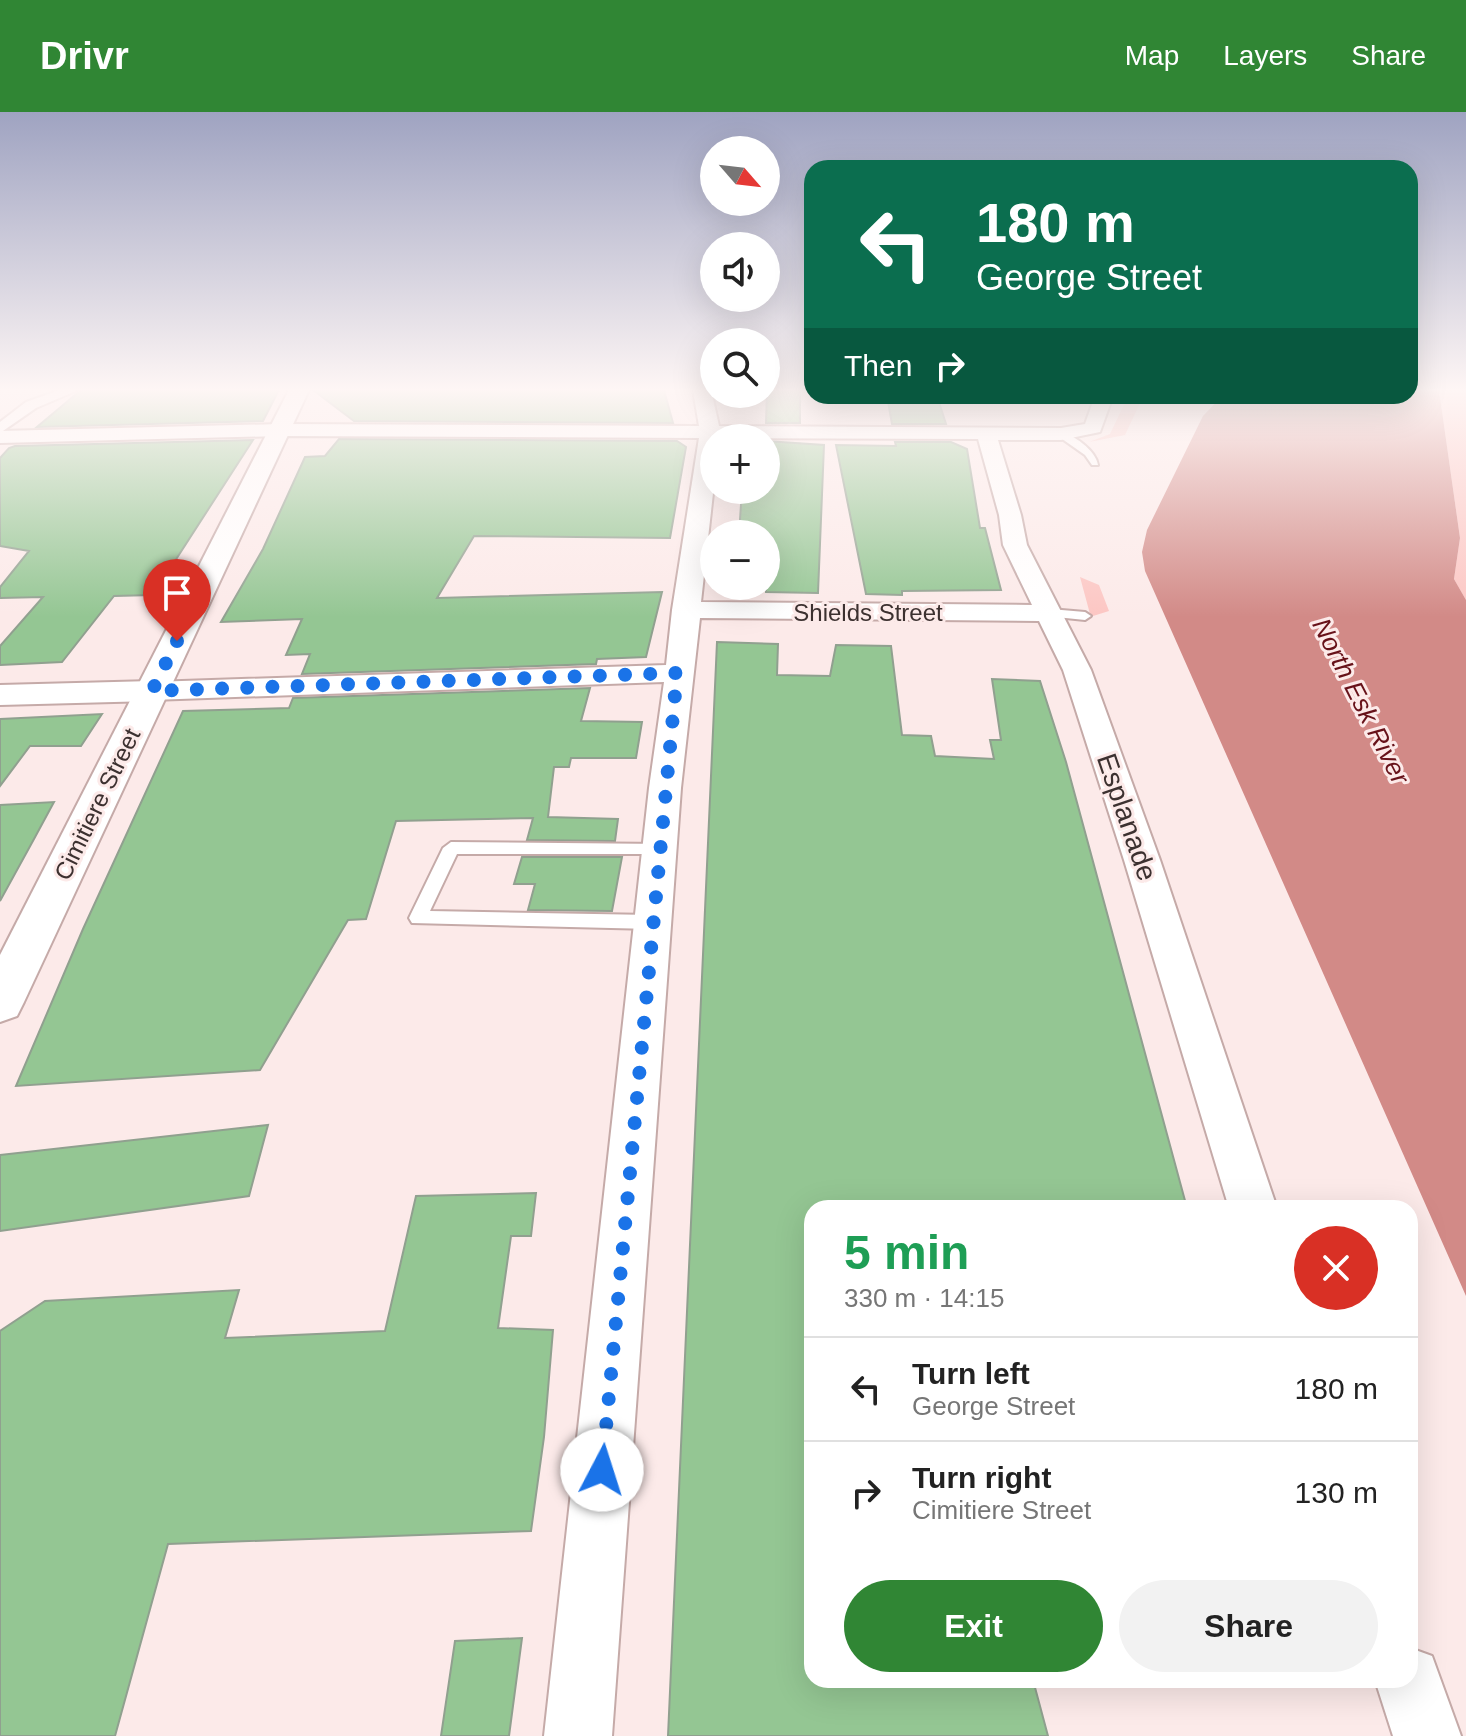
<!DOCTYPE html>
<html lang="en">
<head>
<meta charset="utf-8">
<style>
  body { margin:0; font-family:Helvetica,sans-serif; background:#f2f2f2; color:#222; height:100vh; display:flex; flex-direction:column; font-size:30px; white-space:nowrap }
  * { box-sizing:border-box; margin:0 }
  p { font-size:26px; color:#767676 }
  .icon { flex:none; width:44px; height:44px; fill:none; stroke:currentColor; stroke-width:2; stroke-linecap:round; stroke-linejoin:round }
  .map { position:relative; flex:1; overflow:hidden }
  .details { position:absolute; left:804px; top:1088px; width:614px; height:488px; display:flex; flex-direction:column; background:#fff; border-radius:24px; box-shadow:0 8px 32px #0002 }
  .details>* { flex:none }
  .guide { position:absolute; left:804px; top:48px; width:614px; height:244px; border-radius:24px; box-shadow:0 8px 32px #0002; background:#0b6e4f; color:#fff; overflow:hidden }
  .needle { width:52px; rotate:118deg }
  .buttons { position:absolute; left:700px; top:24px; display:grid; gap:16px }
  .buttons a { display:grid; place-items:center; width:80px; height:80px; border-radius:50%; background:#fff; box-shadow:0 8px 32px #0002; font-size:40px }
  .pin { position:absolute; display:grid; place-items:center; width:68px; height:68px; color:#fff; margin:-82px -34px; border-radius:50% 50% 50% 0; rotate:-45deg; box-shadow:0 0 8px #0007 }
  .pin .icon { rotate:45deg }
  .me { position:absolute; width:88px; margin:-44px; rotate:5deg; stroke-linejoin:round; filter:drop-shadow(0 0 6px #0008) }
  .turn { display:flex; align-items:center; gap:28px; height:168px; padding:0 40px; font-size:36px }
  .turn .icon { width:104px; height:104px; stroke-width:2.5 }
  .turn b { display:block; font-size:56px; line-height:68px }
  .then { display:flex; align-items:center; height:76px; padding:0 40px; background:#0003; gap:16px; font-size:30px }
  .round { display:grid; place-items:center; flex:none; width:84px; height:84px; border-radius:42px; background:#f2f2f2 }
  .overview { display:flex; align-items:center; justify-content:space-between; height:136px; padding:0 40px }
  h1 { font-size:48px; font-weight:600; line-height:60px; color:#1e9e55 }
  .primary-button { display:flex; gap:16px; margin-top:auto; padding:16px 40px }
  .primary-button a { flex:1; height:92px; border-radius:48px; background:#308634; color:#fff; font-size:32px; font-weight:600; line-height:92px; text-align:center }
  .primary-button a+a { background:#f2f2f2; color:#222 }
  ul { padding:0; list-style:none }
  li { display:flex; align-items:center; gap:24px; height:104px; padding:0 40px; border-top:2px solid #e0e0e0 }
  li div { flex:1 }
  li b { display:block; font-size:30px }
  li em { font-style:normal }
  header { display:flex; align-items:center; gap:48px; box-sizing:border-box; height:112px; padding:0 40px; background:#308634; color:#fff }
  header strong { font-size:38px }
  nav { display:flex; gap:44px; margin-inline-start:auto; font-size:28px }
  .map>svg:first-child { display:block }
  .green { fill:#fcc6c3 }
  .water { fill:#d28a87 }
  .building { fill:#94c693; stroke:#90a08f; stroke-width:2 }
  .lines { fill:none; stroke-linecap:round; stroke-linejoin:round }
  .service-casing { stroke:#c5aaa8; stroke-width:4 }
  .pedestrian-casing { stroke:#c5aaa8; stroke-width:4 }
  .minor-casing { stroke:#c5aaa8; stroke-width:4 }
  .tertiary-casing { stroke:#c5aaa8; stroke-width:4 }
  .secondary-casing { stroke:#c5aaa8; stroke-width:4 }
  .service { fill:#fff; fill-rule:evenodd }
  .pedestrian { fill:#fff; fill-rule:evenodd }
  .minor { fill:#fff; fill-rule:evenodd }
  .tertiary { fill:#fff; fill-rule:evenodd }
  .secondary { fill:#fff; fill-rule:evenodd }
  .route { stroke:#1a73e8; stroke-width:14; stroke-dasharray:0 25.2 }
  .labels { text-anchor:middle; dominant-baseline:central; stroke-width:6; stroke-linejoin:round; paint-order:stroke }
  .far-street-label { font-size:24px; fill:#3c3130; stroke:#fceae9 }
  .far-water-label { font-size:26px; font-style:italic; fill:#671119; stroke:#fceae9 }
  .street-label { font-size:28px; fill:#3c3130; stroke:#fceae9 }
</style>
</head>
<body>
<header>
<strong>Drivr</strong>
<nav><a>Map</a><a>Layers</a><a>Share</a></nav>
</header>
<div class="map">
<svg width="1466" height="1624" viewBox="0 0 1466 1624">
  <rect width="100%" height="100%" fill="#fceae9"/>
  <path class="green" d="M1439 278H1466V488L1454 467 1460 426Z
    M1128 284 1141 289 1125 323 1089 330 1110 322Z
    M1080 465 1099 473 1109 499 1093 504 1090 502Z"/>
  <path class="water" d="M1410 278H1439L1460 426 1454 467 1466 488V1184L1145 459 1142 440 1147 418 1203 304 1222 284H1410Z"/>
  <path class="building" d="M81 278H279L263 309 37 315Z
    M313 278H664L673 311 354 309Z
    M767 278H800V311H766Z
    M887 284H937L946 312H892Z
    M339 327 677 329 686 335 670 426 474 424 437 486 662 480 646 545 597 547 596 552 302 562 310 542 286 543 302 507 221 510 263 437 305 345 325 344Z
    M253 328 153 483 114 484 62 550 0 553V534L43 485 0 486V475L29 439 0 434V346L9 336 15 334Z
    M766 329 824 333 818 481 766 480V422H739L742 378H766Z
    M895 330H951L967 337 980 416H985L1001 478 902 479V483L866 482 836 333 896 334Z
    M717 530 778 532 777 563 830 564 836 533 891 534 902 623 931 624 935 644 994 647 990 628H1001L992 567 1040 569 1066 650 1187 1096H812V1568H1033L1048 1624H668Z
    M590 576 581 609 642 610 636 646H571L569 655H554L548 705 618 707 615 729 527 728 533 706 396 709 366 807 348 808 260 958 16 974 83 817 183 599 289 596 293 586Z
    M102 602 81 634H30L0 674V607Z
    M54 690 34 727 0 789V693Z
    M522 745H622L612 799 528 798 535 772H514Z
    M268 1013 249 1084 0 1119V1043Z
    M536 1081 531 1124H511L498 1216 553 1218 544 1325 531 1419 168 1432 115 1624H0V1219L45 1189 239 1178 225 1226 385 1219 416 1084Z
    M522 1526 509 1624H441L455 1529Z"/>
  <g class="lines">
    <g class="service-casing">
      <path id="service" d="M1058 320C1073 321 1096 339 1098 353H1092L1085 343 1058 324Z
        M1050 497 1085 500 1091 504 1085 508 1046 504 1044 501Z
        M451 730 665 732 667 736 665 740 659 742H457L430 799 652 803 658 805 661 810 658 815 652 817 412 811 409 806 443 736Z"/>
    </g>
    <g class="pedestrian-casing">
      <path id="pedestrian" d="M60 278H78L36 296 0 321V310L26 290Z"/>
    </g>
    <g class="minor-casing">
      <path id="minor" d="M693 278H711L719 314 1061 316 1085 312 1095 284H1113L1100 320 1061 328H998L1021 403 1027 433 1091 558 1160 748 1277 1096H1229L1124 748 1063 558 1039 509 700 506 681 676 612 1624H544L649 676 664 570 152 588 142 585 137 579 142 573 152 570 666 553 672 498 699 326 281 324 0 331V319L281 312 699 314ZM714 326 978 327 999 403 1003 433 1032 493 701 490 714 372Z
        M1410 1536 1432 1544 1461 1624H1393L1375 1568H1410Z"/>
    </g>
    <g class="tertiary-casing">
      <path id="tertiary" d="M152 569 164 572 169 579 164 586 152 589 0 593V573Z"/>
    </g>
    <g class="secondary-casing">
      <path id="secondary" d="M289 278H309L24 890 17 904 0 910V843Z"/>
    </g>
    <use href="#service" class="service"/>
    <use href="#pedestrian" class="pedestrian"/>
    <use href="#minor" class="minor"/>
    <use href="#tertiary" class="tertiary"/>
    <use href="#secondary" class="secondary"/>
  </g>
  <linearGradient id="sky" x2="0" y2="1"><stop stop-color="#9fa3c1"/><stop offset="0.55" stop-color="#fef6f5"/><stop offset="1" stop-color="#fef6f5" stop-opacity="0"/></linearGradient>
  <rect width="1466" height="505" fill="url(#sky)"/>
  <g class="lines">
    <path class="route" d="M177 529 152 579 677 561 602 1358"/>
  </g>
  <g class="labels">
    <g class="far-street-label">
      <text x="868" y="500">Shields Street</text>
      <text transform="translate(97 692) rotate(-64)">Cimitiere Street</text>
    </g>
    <g class="far-water-label">
      <text transform="translate(1361 589) rotate(63)">North Esk River</text>
    </g>
    <g class="street-label">
      <text transform="translate(1127 705) rotate(71)">Esplanade</text>
    </g>
  </g>
</svg>
<div class="buttons">
<a><svg class="needle" viewBox="-14 -14 28 28"><path d="M0-13l5 13h-10z" fill="#e53935"/><path d="M0 13l5-13h-10z" fill="#767676"/></svg></a>
<a><svg class="icon" aria-label="sound" viewBox="0 0 24 24"><path d="M4 9h4l5-4v14l-5-4H4zM17 9q2 3 0 6"/></svg></a>
<a><svg class="icon" aria-label="search" viewBox="0 0 24 24"><circle cx="10" cy="10" r="6"/><path d="M15 15l6 6"/></svg></a>
<a>+</a>
<a>−</a>
</div>
<div class="pin" style="left:177px;top:529px;background:#d93025"><svg class="icon" aria-label="arrive" viewBox="0 0 24 24"><path d="M6 21V4h12l-3 4 3 4H6"/></svg></div>
<svg class="me" style="left:602px;top:1358px" viewBox="-20 -20 40 40"><circle r="19" fill="#fff"/><path d="M0-13L10 11 0 6-10 11z" fill="#1a73e8"/></svg>
<div class="guide">
<div class="turn"><svg class="icon" aria-label="left" viewBox="0 0 24 24"><path d="M17 20v-9H6M10 6l-5 5 5 5"/></svg><div><b>180 m</b>George Street</div></div>
<div class="then">Then<svg class="icon" aria-label="right" viewBox="0 0 24 24"><path d="M7 20v-9h11M14 6l5 5-5 5"/></svg></div>
</div>
<section class="details">
<div class="overview"><div><h1>5 min</h1><p>330 m · 14:15</p></div><a class="round" style="background:#d93025;color:#fff"><svg class="icon" aria-label="close" viewBox="0 0 24 24"><path d="M6 6l12 12M18 6L6 18"/></svg></a></div>
<ul>
<li><svg class="icon" aria-label="left" viewBox="0 0 24 24"><path d="M17 20v-9H6M10 6l-5 5 5 5"/></svg><div><b>Turn left</b><p>George Street</p></div><em>180 m</em></li>
<li><svg class="icon" aria-label="right" viewBox="0 0 24 24"><path d="M7 20v-9h11M14 6l5 5-5 5"/></svg><div><b>Turn right</b><p>Cimitiere Street</p></div><em>130 m</em></li>
</ul>
<div class="primary-button"><a>Exit</a><a>Share</a></div>
</section>
</div>
</body>
</html>
